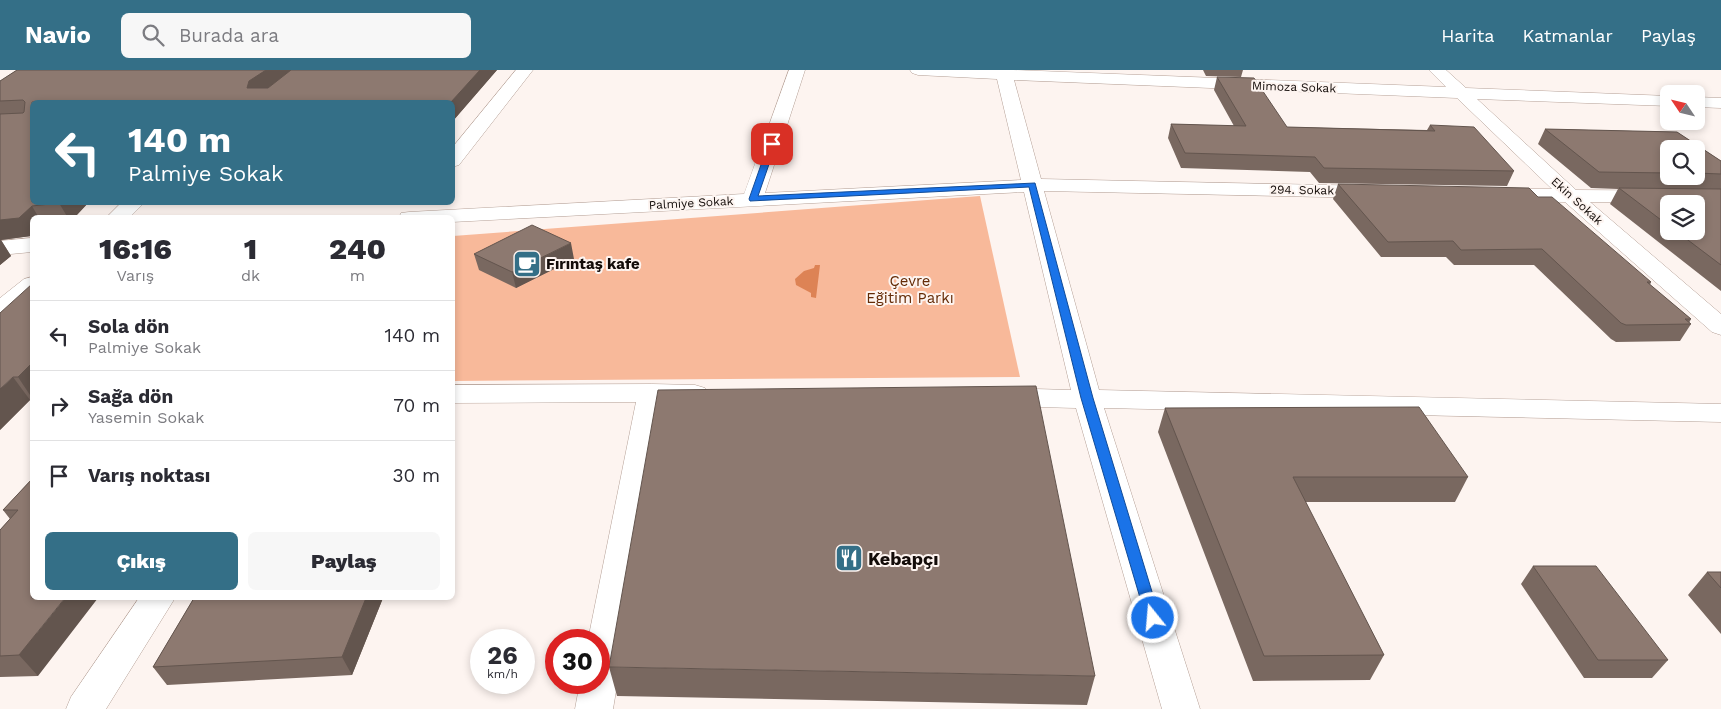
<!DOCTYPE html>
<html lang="tr">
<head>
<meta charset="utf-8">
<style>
  body { margin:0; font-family:"Work Sans",sans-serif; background:#f7f7f7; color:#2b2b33; height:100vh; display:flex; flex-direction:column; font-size:19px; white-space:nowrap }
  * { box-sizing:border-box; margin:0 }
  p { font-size:16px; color:#7c7c81 }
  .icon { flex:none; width:28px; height:28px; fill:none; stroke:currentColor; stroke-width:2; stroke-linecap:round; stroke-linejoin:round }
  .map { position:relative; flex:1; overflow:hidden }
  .details { position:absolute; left:30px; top:145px; width:425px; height:385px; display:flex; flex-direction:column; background:#fff; border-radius:8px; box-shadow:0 2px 8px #0003 }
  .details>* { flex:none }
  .top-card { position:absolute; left:30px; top:30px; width:425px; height:105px; border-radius:8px; box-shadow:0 2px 8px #0003; background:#346f87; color:#fff; overflow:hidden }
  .needle { width:32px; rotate:305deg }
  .tools { position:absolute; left:1660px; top:15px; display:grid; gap:10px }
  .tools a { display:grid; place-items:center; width:45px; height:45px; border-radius:8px; background:#fff; box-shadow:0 2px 8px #0003; font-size:25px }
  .speed { position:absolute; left:470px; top:559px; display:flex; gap:10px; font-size:25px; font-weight:700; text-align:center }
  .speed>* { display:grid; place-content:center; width:65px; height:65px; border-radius:50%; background:#fff; box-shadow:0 2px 8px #0003; line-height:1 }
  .speed small { font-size:12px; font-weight:400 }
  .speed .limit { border:8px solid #d22; background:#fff; color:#111 }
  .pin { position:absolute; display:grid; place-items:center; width:42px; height:42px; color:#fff; margin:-21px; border-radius:10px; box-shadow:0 2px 8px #0006 }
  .me { position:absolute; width:55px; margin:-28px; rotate:343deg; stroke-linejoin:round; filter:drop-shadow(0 0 4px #0008) }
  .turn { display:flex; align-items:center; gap:18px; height:105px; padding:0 15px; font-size:22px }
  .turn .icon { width:65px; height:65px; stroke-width:2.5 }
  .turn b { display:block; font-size:35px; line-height:42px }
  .eta { display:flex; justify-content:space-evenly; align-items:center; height:85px; text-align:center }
  .eta b { font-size:30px; font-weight:800; line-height:35px }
  .action { display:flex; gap:10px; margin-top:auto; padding:10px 15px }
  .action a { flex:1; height:58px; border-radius:8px; background:#346f87; color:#fff; font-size:20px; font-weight:800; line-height:58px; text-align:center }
  .action a+a { background:#f7f7f7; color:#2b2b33 }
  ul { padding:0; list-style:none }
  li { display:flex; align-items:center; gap:15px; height:70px; padding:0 15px; border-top:1px solid #e1e1e2 }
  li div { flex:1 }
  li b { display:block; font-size:19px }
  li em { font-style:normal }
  header { display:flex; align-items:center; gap:30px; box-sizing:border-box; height:70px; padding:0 25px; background:#346f87; color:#fff }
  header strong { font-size:24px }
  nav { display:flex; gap:28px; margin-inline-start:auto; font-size:18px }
  .search { width:350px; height:45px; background:#f7f7f7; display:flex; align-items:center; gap:12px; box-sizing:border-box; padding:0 18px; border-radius:8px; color:#7c7c81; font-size:19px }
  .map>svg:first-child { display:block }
  .green { fill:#f8b99a }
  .water { fill:#dd8355 }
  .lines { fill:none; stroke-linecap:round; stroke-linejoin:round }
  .minor-casing { stroke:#b49f95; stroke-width:1 }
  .minor { fill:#fff; fill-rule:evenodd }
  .wall { fill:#796860; fill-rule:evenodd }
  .shaded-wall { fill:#63554e }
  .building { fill:#8d7970; stroke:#63554e }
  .route { fill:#1a73e8; stroke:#114b97 }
  .labels { text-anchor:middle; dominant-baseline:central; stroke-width:4; stroke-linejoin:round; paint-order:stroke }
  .far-street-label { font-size:12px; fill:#130c09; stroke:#fdf4f0 }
  .poi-label { font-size:15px; font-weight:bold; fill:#130c09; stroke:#fdf4f0; text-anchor:start }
  .park-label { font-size:15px; fill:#642b06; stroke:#fdf4f0 }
  .near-poi-label { font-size:18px; font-weight:bold; fill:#130c09; stroke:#fdf4f0; text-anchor:start }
</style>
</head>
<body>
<header>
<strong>Navio</strong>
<div class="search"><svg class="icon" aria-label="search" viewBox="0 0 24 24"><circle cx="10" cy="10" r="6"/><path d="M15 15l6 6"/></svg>Burada ara</div>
<nav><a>Harita</a><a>Katmanlar</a><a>Paylaş</a></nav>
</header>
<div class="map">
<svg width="1721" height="639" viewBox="0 0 1721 639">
  <rect width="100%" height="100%" fill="#fdf4f0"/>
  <path class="green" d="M980 126 1020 307 453 311V166Z"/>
  <path class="water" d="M815 195H820L816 228 811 227V223L796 215 795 209 804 201 814 198Z"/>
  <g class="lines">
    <g class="minor-casing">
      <path id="minor" d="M516 0H533L459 95 452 97V78Z
        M789 0H805L765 123 1021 110 997 9 918 5 912 3 910 0H1013L1446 17 1429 0H1446L1466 18 1669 26V36L1477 29 1576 120 1721 121V133L1590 132 1721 244V265L1712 262 1565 132 1500 131 1493 129 1490 125 1493 121 1500 119H1552L1457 28 1014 10 1041 109 1372 116 1379 118 1382 122 1379 126 1372 128 1044 121 1099 320 1721 334V352L1104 338 1200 639H1162L1076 338 1000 336 990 333 986 327 990 321 1000 318 1071 320 1024 122 452 152V148H399L401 143 409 142 744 124Z
        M1696 27 1721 28V38L1696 37Z
        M122 132H145L129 148H106Z
        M32 168V182L0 185V171Z
        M32 207V226L9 245 0 247V228L24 209Z
        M652 314 695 315 705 318 709 324 705 330 695 333 664 332 613 639H575L580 612H599V570H588L636 332 452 333V315Z
        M139 528H175L106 639H66L71 627Z"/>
    </g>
    <use href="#minor" class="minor"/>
  </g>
  <path class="wall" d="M17 0H497L452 52V32H32V132H89L74 148H32V164L31 166 1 170 11 186 0 195V11Z
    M1203 0H1243L1241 7 1206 6Z
    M1217 7 1287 57 1427 60 1430 55 1514 101 1507 116 1319 113 1310 102 1181 98 1168 68 1171 54 1234 56 1214 20Z
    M1545 59 1677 62 1721 91V221L1610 134 1618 119 1591 118 1538 74ZM1669 79H1696V106H1669ZM1669 134H1696V161H1669Z
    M1338 114 1538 127 1651 212 1650 215 1691 249 1689 253 1691 254 1680 271 1616 272 1611 269 1534 195H1454L1446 187H1381L1333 129Z
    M474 184 574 189 516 218 479 200Z
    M32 214V330H30L0 360Z
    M1165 338 1468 407 1455 432H1305L1384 585 1370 610 1253 611 1158 362Z
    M32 409 38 606 0 607V460L10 449 3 440Z
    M1533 496 1668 590 1652 608H1584L1521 514Z
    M1707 502H1721V564L1688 525Z
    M194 528H383L352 605 167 615 153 597Z
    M609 597 1095 606 1087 635 617 626Z"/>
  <path class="shaded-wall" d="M266 0H294L256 26 247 18 249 11Z
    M480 0H497L452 52V32H451Z
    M60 132H89L74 148H68L59 133Z
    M32 136 39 148H32V164L31 166 1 170 11 186 0 195V150Z
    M571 173 574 189 516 218 512 202Z
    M32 293V328L18 307Z
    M13 307 30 330 0 360V319Z
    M65 528H98L38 606 19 585Z
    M366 528H383L352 605 342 587Z"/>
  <path class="building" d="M17 0H266L249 11 247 18H268L291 0H480L451 32H32V132H60L59 133 32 136 19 148 0 150V44L23 43 24 42 25 32 23 30 0 31V11Z
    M1217 7 1254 8 1287 57 1435 61 1430 55 1474 57 1514 101 1324 98 1315 87 1185 83 1171 54 1246 56Z
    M1545 59 1677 62 1721 91V104L1696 103V79H1669V103L1599 102Z
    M1338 114 1529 118 1538 127H1552L1651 212H1647L1691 249H1685L1691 254 1626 255 1621 253 1542 179 1461 180 1453 171 1388 172Z
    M1619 118 1721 119V195L1676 161H1696V134H1669V156Z
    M532 155 571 173 512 202 474 184Z
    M32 214V293L18 307H13L0 319V243Z
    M1036 316 1095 606 609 597 658 320Z
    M1419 337 1468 407H1293L1384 585 1264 586 1165 338Z
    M32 409V528H65L19 585 0 586V460L18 440H3Z
    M1533 496H1596L1668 590H1598Z
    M1707 502H1721V518Z
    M194 528H366L342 587 153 597Z"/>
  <path class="route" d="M769 72 776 74 758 126 1035 113 1093 328 1160 548 1158 552 1153 554 1148 552 1146 548 1081 328 1029 117 750 131 749 129Z"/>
  <defs>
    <g id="cafe-square" transform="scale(1.4375)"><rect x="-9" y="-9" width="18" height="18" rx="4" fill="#346f87" stroke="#fdf4f0"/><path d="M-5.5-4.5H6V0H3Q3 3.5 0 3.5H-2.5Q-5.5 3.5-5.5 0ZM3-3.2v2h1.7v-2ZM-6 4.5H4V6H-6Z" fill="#fff"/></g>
    <g id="restaurant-square" transform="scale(1.4375)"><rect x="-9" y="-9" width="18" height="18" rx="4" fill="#346f87" stroke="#fdf4f0"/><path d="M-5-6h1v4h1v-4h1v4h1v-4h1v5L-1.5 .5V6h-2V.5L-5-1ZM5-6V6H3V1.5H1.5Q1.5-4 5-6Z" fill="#fff"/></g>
  </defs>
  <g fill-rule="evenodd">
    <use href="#cafe-square" x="527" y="194"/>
    <use href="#restaurant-square" x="849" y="488"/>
  </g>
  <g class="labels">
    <g class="far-street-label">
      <text transform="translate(1294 17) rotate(2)">Mimoza Sokak</text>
      <text transform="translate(1302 120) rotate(1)">294. Sokak</text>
      <text transform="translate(1577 131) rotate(42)">Ekin Sokak</text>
      <text transform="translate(691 133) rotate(-3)">Palmiye Sokak</text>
    </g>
    <g class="poi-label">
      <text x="546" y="194">Fırıntaş kafe</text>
    </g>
    <g class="park-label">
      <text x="910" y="211">Çevre<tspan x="910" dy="17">Eğitim Parkı</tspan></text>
    </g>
    <g class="near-poi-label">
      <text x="868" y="488">Kebapçı</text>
    </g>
  </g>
</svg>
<div class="tools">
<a><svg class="needle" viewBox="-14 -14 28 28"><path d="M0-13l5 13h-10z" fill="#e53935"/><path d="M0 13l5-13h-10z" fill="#7c7c81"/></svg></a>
<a><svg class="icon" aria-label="search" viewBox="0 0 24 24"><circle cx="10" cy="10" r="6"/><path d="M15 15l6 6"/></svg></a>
<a><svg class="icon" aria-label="layers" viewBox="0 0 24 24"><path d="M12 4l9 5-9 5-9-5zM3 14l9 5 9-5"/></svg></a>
</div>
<div class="speed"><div>26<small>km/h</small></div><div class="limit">30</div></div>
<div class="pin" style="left:772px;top:74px;background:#d93025"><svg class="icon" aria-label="arrive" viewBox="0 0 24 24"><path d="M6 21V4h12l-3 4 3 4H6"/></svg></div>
<svg class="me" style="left:1153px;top:548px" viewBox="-20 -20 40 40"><circle r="17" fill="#1a73e8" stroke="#fff" stroke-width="3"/><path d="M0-11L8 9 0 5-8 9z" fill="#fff"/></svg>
<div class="top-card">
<div class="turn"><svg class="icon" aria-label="left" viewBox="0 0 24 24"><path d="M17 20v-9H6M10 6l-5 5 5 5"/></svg><div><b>140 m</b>Palmiye Sokak</div></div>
</div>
<section class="details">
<div class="eta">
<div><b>16:16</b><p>Varış</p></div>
<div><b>1</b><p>dk</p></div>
<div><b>240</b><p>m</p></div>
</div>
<ul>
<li><svg class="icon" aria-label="left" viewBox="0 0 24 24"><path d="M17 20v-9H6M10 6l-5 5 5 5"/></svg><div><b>Sola dön</b><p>Palmiye Sokak</p></div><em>140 m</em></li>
<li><svg class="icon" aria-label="right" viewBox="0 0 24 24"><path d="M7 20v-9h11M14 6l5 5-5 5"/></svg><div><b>Sağa dön</b><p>Yasemin Sokak</p></div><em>70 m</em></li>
<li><svg class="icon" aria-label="arrive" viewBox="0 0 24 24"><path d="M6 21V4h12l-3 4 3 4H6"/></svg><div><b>Varış noktası</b></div><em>30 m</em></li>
</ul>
<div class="action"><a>Çıkış</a><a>Paylaş</a></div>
</section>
</div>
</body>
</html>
